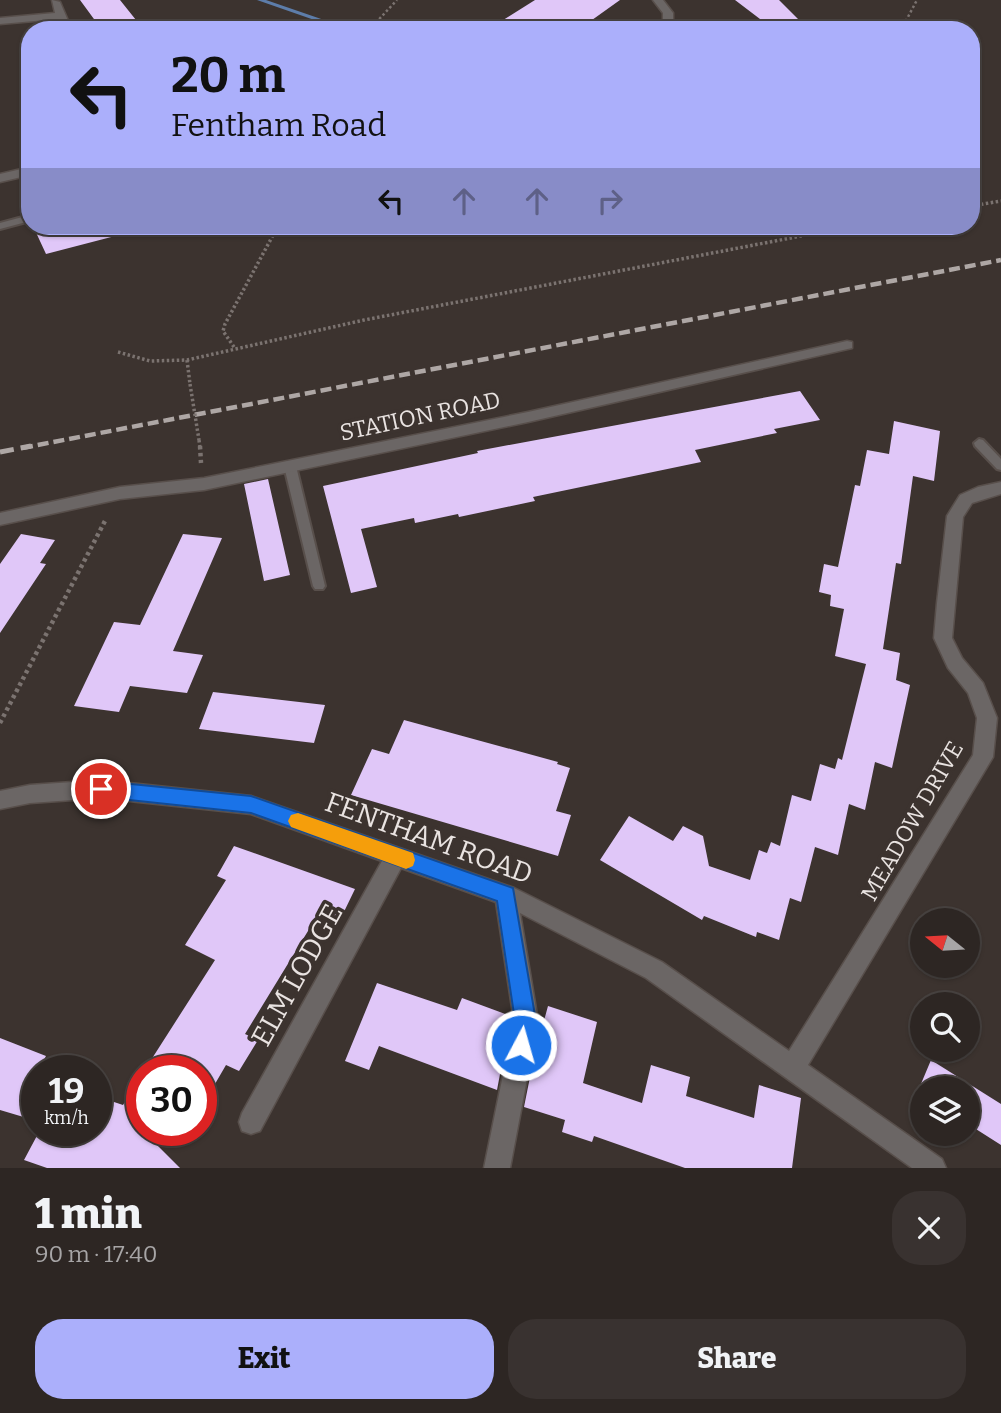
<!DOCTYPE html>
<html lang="en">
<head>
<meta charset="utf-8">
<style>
  body { margin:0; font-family:Bitter,serif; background:#393230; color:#f1f3f6; height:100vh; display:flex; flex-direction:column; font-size:26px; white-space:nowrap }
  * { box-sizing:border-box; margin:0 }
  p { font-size:23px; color:#a7a5a6 }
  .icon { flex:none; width:38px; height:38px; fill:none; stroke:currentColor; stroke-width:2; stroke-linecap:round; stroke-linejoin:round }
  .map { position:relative; height:1168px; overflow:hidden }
  .sheet { display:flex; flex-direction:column; background:#2d2623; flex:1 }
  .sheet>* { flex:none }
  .top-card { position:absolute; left:21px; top:21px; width:959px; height:214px; border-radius:28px; box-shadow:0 2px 5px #0004,0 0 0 2px #484341; background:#abaffb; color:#111; overflow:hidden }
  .needle { width:46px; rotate:288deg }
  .controls { position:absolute; left:910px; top:908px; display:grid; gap:14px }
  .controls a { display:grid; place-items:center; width:70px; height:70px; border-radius:50%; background:#2d2623; box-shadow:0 2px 5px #0004,0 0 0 2px #484341; font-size:35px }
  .speed { position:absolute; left:21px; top:1055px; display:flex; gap:14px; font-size:35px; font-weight:700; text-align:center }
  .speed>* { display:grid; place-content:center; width:91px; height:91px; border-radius:50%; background:#2d2623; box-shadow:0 2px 5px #0004,0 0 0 2px #484341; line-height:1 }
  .speed small { font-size:18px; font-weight:400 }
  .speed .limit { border:10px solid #d22; background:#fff; color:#111 }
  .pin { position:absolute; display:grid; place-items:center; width:60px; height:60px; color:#fff; margin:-30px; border:4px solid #fff; border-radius:50%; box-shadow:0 2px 7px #0007 }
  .me { position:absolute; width:77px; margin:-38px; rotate:6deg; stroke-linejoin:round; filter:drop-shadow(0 0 5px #0008) }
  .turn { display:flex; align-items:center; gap:24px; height:147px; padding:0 35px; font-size:32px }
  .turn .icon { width:91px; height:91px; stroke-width:2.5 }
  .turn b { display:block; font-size:49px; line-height:60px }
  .lanes { display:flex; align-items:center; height:66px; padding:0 35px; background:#0003; justify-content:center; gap:35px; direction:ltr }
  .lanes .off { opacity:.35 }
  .round { display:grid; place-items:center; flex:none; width:74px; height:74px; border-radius:28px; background:#393230 }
  .head { display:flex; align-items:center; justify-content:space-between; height:119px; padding:0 35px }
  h1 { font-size:42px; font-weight:800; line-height:52px }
  .primary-button { display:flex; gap:14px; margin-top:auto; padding:14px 35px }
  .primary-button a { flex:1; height:80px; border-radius:28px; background:#abaffb; color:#111; font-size:28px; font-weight:800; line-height:80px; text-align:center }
  .primary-button a+a { background:#393230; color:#f1f3f6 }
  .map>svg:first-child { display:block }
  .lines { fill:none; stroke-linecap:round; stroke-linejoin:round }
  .stream { fill:#5d7daa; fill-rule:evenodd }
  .building { fill:#e0c7f8 }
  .service-casing { stroke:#584f4b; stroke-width:4 }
  .minor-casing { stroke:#584f4b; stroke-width:3 }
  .path-far2 { stroke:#7b7370; stroke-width:2.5; stroke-dasharray:2.5 2.5; stroke-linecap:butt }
  .path-far1 { stroke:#7b7370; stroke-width:3.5; stroke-dasharray:2.5 2.5; stroke-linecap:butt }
  .path { stroke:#7b7370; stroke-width:4.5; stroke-dasharray:3.5 3.5; stroke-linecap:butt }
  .service { fill:#6b6665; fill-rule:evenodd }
  .minor { fill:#6b6665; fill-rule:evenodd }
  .rail-far1 { stroke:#aea7a5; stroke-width:4.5; stroke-dasharray:11 5; stroke-linecap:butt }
  .rail { stroke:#aea7a5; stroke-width:5; stroke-dasharray:14 7; stroke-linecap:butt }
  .path-bridge { stroke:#7b7370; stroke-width:3.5; stroke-dasharray:2.5 2.5; stroke-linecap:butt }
  .route { fill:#1a73e8; stroke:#114b97; stroke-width:2 }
  .slow { fill:#f59e0b }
  .labels { text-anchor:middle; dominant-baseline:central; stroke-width:7; stroke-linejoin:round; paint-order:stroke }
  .street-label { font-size:23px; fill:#e9e3e1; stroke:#3c332f }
  .near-street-label { font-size:28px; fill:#e9e3e1; stroke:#3c332f }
</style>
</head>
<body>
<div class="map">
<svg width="1001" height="1168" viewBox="0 0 1001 1168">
  <rect width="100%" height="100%" fill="#3c332f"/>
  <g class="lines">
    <path class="stream" d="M257 0H266L327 21 342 30H334L323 23Z"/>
  </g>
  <path class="building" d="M80 0H120L144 30H102Z
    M535 0H620L578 30H487Z
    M735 0H779L809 30H760V19Z
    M33 226H118L119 235 46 254Z
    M800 391 820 420 774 429 777 433 695 450 701 462 533 497 535 501 459 517 458 514 415 523 414 518 361 529 377 587 351 593 323 486 478 453 477 451Z
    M894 421 940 431 934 481 913 476 901 564 896 563 883 649 900 653 896 680 910 685 892 768 875 762 865 810 849 804 838 855 815 847 801 902 790 898 779 940 757 932 756 937 704 916 702 920 600 860 629 816 673 841 683 826 703 836 709 866 750 880 759 850 767 853 771 842 780 846 792 795 811 801 820 764 835 769 838 758 842 760 866 664 835 656 844 609 830 606 831 595 819 592 824 564 838 567 855 485 860 486 867 450 889 454Z
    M268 479 290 575 264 581 244 484Z
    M21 534 55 540 40 563 46 564 0 633V564Z
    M183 534 222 538 173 651 203 655 187 693 130 686 119 712 74 706 114 622 140 625Z
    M213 692 325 705 314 743 199 729Z
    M404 720 558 762 557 764 570 768 556 811 571 815 558 856 351 795 372 749 389 754Z
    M234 846 355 889 340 920 319 913 245 1034 258 1040 239 1071 226 1065 201 1108V1071H144L215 960 185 945 226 880 217 876Z
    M377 983 457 1010 462 998 511 1016 497 1090 379 1046 369 1070 345 1061Z
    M548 1006 597 1022 583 1083 642 1103 651 1065 690 1077 686 1096 754 1118 759 1085 801 1098 792 1168H685L594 1136 592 1142 562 1132 565 1120 524 1107 540 1027 542 1028Z
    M0 1038 46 1056 35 1076 37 1121 0 1110Z
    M931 1060 1001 1104V1145L968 1124V1088H922V1094L918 1091Z
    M142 1075V1130L180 1168H47L24 1160 40 1130H96V1096L123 1105Z"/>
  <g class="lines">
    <g class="service-casing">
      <path id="service" d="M30 215V221L0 229V223Z
        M979 439 983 440 1001 459V470L997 469 975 446 974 443Z
        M290 462 296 466 325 586 323 589H315L313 586 284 466Z"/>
    </g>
    <g class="minor-casing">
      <path id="minor" d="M52 0 60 2 72 30H62L57 19 0 24V18L55 13Z
        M653 0H663L673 13V30H663V13Z
        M30 167V175L0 182V174Z
        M847 341 852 342V348L528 422 204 490 120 499 0 525V513L120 487 204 478 528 412Z
        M1001 482V494L972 503 963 517 952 638 962 658 983 683 997 718 993 757 808 1065 942 1159 946 1168H912L646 978 520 913 538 1021 510 1168H484L514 1021 496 902 401 868 260 1131 251 1134 242 1131 239 1122 242 1113 382 861 251 814 101 798 30 803 0 809V791L30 785 101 780 251 796 514 888 662 962 789 1051 973 755 977 718 968 693 948 668 934 638 937 603 947 516 960 495 978 487Z"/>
    </g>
    <path class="path-far2" d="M369 30 397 0
      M901 30 917 0"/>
    <path class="path-far1" d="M971 206 1001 201
      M796 236 801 226
      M234 347 223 331 225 324 278 226
      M118 352 150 361 187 360 364 320 853 226
      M187 360 190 384
      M199 440 200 448"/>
    <path class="path" d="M200 446 201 463
      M0 723 106 519"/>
    <use href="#service" class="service"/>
    <use href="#minor" class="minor"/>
    <path class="rail-far1" d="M22 448 1001 260"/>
    <path class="rail" d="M0 452 31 446"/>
    <path class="path-bridge" d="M190 384 199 440"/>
  </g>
  <path class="route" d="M101 781 251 796 513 888 536 1021 529 1053 521 1056 513 1053 510 1045 515 1021 497 901 251 813 101 797 95 795 92 789 95 783Z"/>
  <path class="slow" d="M298 813 413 853 415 860 413 866 406 869 291 827 288 821 291 815Z"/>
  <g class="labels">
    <g class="street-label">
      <text transform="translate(420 416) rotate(-12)">STATION ROAD</text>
      <text transform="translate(912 821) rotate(-60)">MEADOW DRIVE</text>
    </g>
    <g class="near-street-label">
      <text transform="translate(429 838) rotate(20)">FENTHAM ROAD</text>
      <text transform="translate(297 975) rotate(-61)">ELM LODGE</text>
    </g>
  </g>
</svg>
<div class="controls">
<a><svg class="needle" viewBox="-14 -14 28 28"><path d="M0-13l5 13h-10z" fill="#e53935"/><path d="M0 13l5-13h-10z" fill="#a7a5a6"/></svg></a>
<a><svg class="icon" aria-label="search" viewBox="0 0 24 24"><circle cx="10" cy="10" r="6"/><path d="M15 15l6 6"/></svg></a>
<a><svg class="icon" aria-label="layers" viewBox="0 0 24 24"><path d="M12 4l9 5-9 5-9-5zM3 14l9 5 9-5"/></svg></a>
</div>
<div class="speed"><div>19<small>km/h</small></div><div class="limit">30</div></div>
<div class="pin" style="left:101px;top:789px;background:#d93025"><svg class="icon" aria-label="arrive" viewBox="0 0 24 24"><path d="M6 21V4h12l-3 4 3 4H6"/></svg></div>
<svg class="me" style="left:521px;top:1045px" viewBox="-20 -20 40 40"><circle r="17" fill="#1a73e8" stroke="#fff" stroke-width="3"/><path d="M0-11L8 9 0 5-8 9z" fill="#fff"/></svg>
<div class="top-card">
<div class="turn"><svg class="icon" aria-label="left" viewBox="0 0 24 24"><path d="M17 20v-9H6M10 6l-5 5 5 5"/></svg><div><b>20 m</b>Fentham Road</div></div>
<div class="lanes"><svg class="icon" aria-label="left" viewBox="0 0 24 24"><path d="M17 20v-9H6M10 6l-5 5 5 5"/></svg><svg class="icon off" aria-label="ahead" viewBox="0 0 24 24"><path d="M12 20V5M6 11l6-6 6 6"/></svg><svg class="icon off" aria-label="ahead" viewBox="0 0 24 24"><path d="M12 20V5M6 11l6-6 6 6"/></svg><svg class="icon off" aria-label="right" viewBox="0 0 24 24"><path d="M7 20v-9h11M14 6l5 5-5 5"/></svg></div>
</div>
</div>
<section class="sheet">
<div class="head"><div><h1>1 min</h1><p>90 m · 17:40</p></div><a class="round"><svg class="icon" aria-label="close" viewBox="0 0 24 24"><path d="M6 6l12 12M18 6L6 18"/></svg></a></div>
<div class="primary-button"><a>Exit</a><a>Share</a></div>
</section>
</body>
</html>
